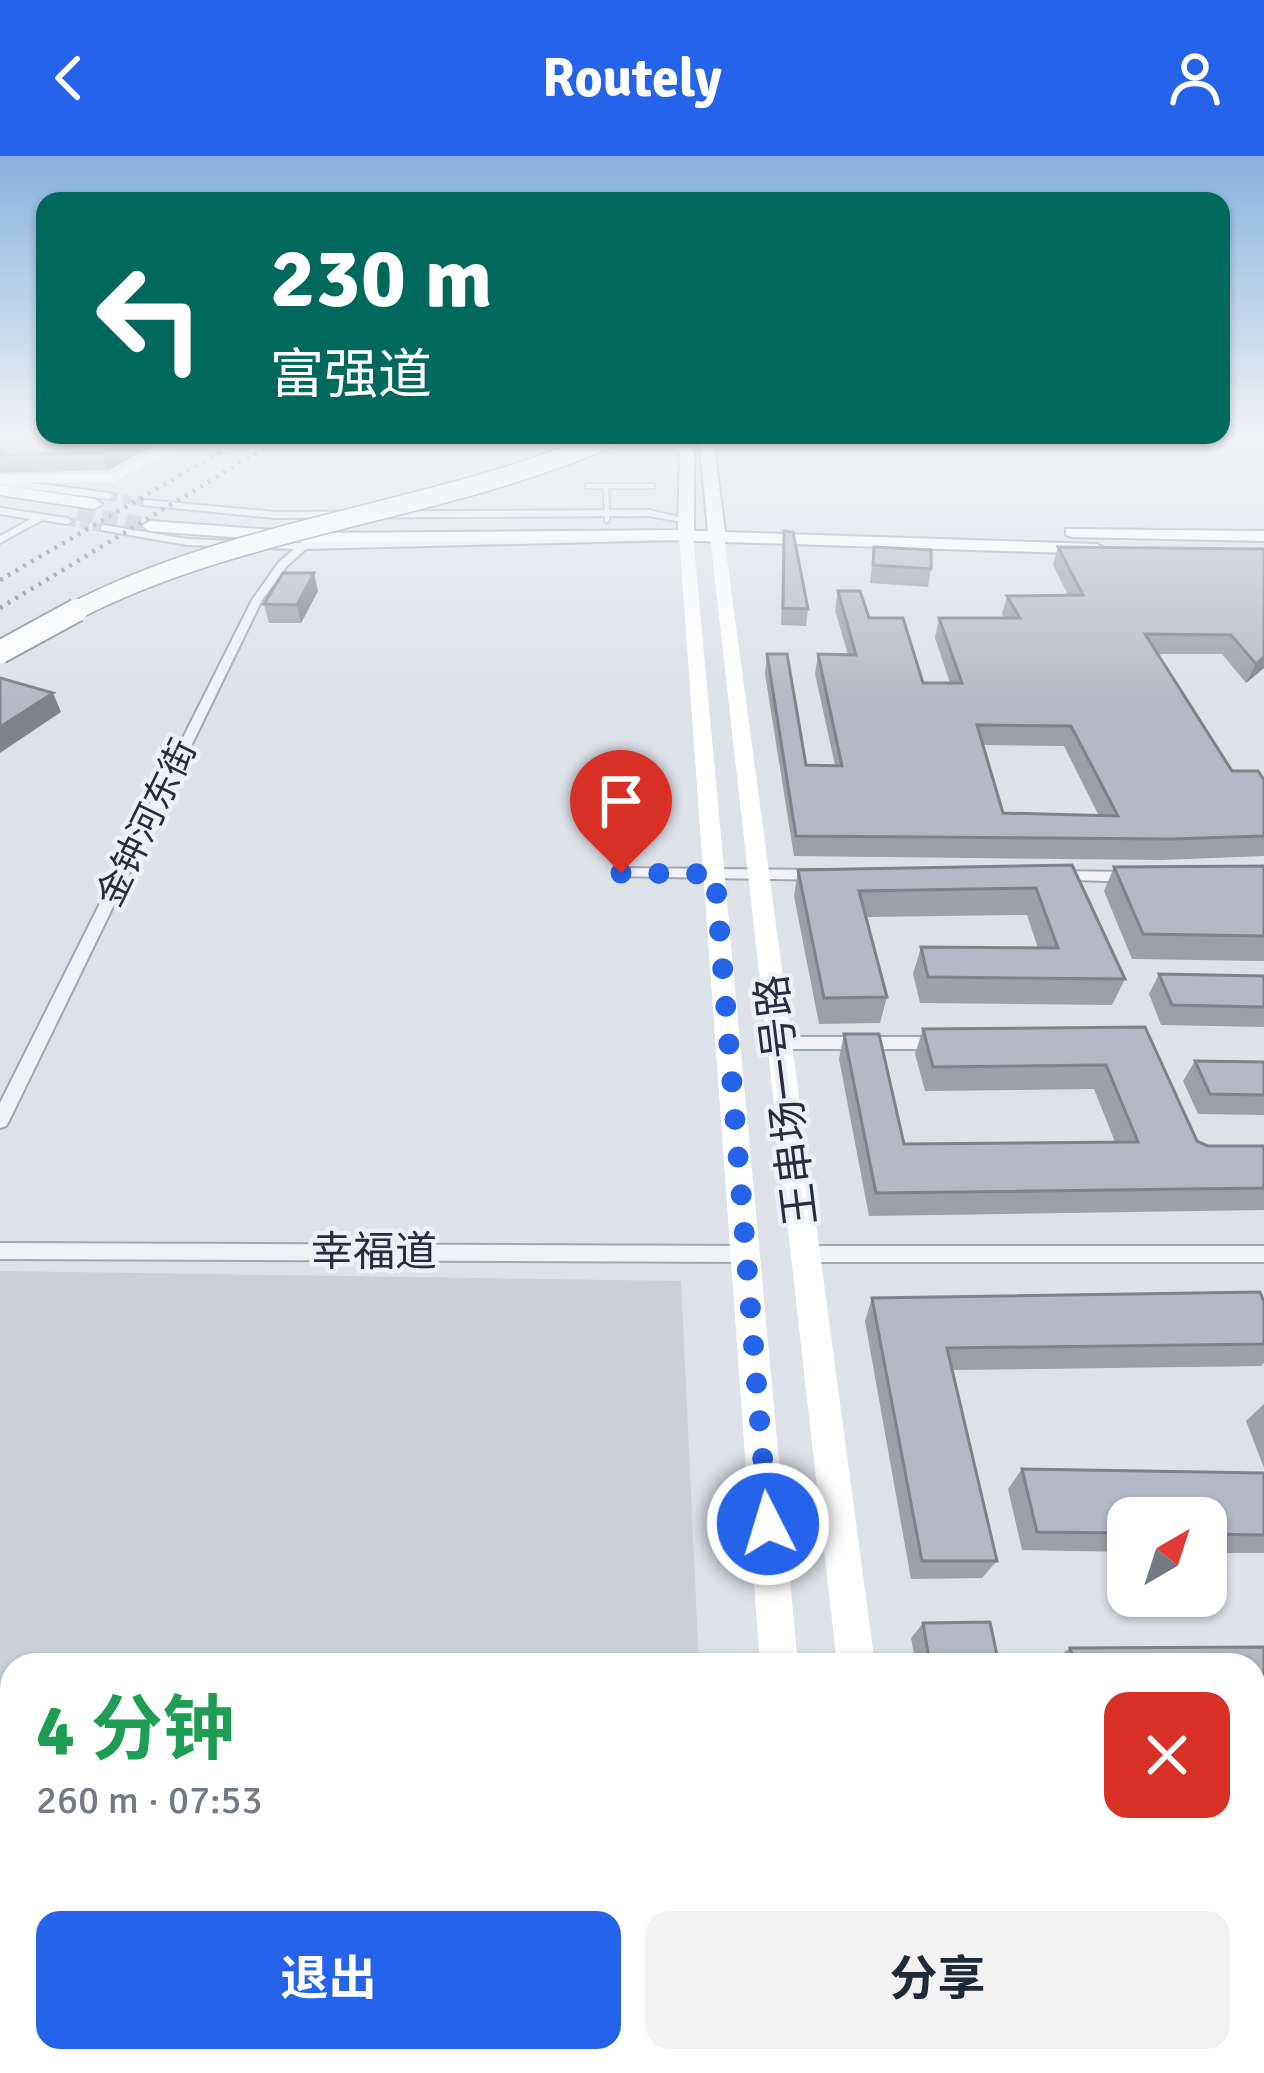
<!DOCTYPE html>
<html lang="zh">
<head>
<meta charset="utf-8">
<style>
  body { margin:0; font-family:Signika,"Noto Sans SC",sans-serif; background:#f2f2f3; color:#1f2937; height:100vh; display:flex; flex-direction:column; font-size:45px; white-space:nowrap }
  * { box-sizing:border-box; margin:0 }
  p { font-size:39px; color:#747a83 }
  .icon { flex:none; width:66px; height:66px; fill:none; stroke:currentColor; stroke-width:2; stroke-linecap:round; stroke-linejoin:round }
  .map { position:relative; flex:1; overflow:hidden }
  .sheet { position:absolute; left:0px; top:1497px; width:1266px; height:420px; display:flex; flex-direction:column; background:#fff; border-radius:36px 36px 0 0; box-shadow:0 3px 9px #0004 }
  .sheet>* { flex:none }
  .hud { position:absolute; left:36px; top:36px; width:1194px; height:252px; border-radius:24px; box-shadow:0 3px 9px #0004; background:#00695c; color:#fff; overflow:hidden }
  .needle { width:78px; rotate:39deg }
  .tools { position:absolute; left:1107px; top:1341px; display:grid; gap:24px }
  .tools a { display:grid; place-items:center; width:120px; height:120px; border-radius:24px; background:#fff; box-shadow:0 3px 9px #0004; font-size:60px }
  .pin { position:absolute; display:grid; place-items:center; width:102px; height:102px; color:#fff; margin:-123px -51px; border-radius:50% 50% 50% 0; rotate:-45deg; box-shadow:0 0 12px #0007 }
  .pin .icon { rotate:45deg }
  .me { position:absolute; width:132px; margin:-66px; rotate:355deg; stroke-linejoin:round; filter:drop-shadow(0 0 9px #0008) }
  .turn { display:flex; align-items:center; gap:42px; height:252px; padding:0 36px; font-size:54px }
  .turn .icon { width:156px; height:156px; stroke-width:2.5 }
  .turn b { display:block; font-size:84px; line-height:102px }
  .round { display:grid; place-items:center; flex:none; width:126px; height:126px; border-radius:24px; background:#f2f2f3 }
  .headline { display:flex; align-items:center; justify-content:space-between; height:204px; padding:0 36px }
  h1 { font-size:72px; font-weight:700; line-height:90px; color:#1e9e55 }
  .action { display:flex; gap:24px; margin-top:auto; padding:24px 36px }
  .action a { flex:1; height:138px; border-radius:24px; background:#2563eb; color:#fff; font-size:48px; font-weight:700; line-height:138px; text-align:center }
  .action a+a { background:#f2f2f3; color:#1f2937 }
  header { display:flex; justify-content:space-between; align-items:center; height:156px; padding:0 36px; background:#2563eb; color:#fff; font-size:54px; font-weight:700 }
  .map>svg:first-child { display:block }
  .built { fill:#cbd0da }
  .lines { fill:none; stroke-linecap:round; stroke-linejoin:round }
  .street-tunnel { stroke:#b8bdc6; stroke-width:9; stroke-dasharray:9 4.5; stroke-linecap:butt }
  .primary-tunnel { stroke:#b8bdc6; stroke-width:16; stroke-dasharray:16 8; stroke-linecap:butt }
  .lane-casing { stroke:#a2a8b2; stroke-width:8 }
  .street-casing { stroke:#a2a8b2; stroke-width:4 }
  .primary-casing { stroke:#9ca5b4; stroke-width:4 }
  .lane { stroke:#f0f2f6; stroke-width:4.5 }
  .street { fill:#f0f2f6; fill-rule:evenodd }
  .secondary { fill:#fff; fill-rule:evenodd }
  .primary { fill:#fff; fill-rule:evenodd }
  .rail { stroke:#768092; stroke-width:4.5; stroke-dasharray:3 6; stroke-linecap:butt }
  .highway-bridge-far1-casing { stroke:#848e9f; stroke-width:21; stroke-linecap:butt }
  .highway-bridge-casing { stroke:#848e9f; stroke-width:26; stroke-linecap:butt }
  .highway-bridge-far1 { stroke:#fff; stroke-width:18 }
  .highway-bridge { stroke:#fff; stroke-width:22 }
  .wall { fill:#9ba0a9; fill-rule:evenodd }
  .shaded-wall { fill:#7e828a }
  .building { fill:#b4bac5; stroke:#7e828a; stroke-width:3; fill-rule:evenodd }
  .route { stroke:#2563eb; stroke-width:21; stroke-dasharray:0 37.8 }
  .labels { text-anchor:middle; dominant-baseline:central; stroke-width:9; stroke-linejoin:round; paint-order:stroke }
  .far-street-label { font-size:36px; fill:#262e3f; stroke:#edf0f6 }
  .street-label { font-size:42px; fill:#262e3f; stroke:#edf0f6 }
</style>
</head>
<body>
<header><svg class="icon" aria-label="back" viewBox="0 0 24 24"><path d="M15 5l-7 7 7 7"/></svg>Routely<svg class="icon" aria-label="person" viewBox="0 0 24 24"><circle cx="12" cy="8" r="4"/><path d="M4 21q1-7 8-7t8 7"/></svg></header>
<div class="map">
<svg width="1264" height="1917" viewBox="0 0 1264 1917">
  <rect width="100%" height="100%" fill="#dde1e8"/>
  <path class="built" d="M0 1115 681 1125 699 1509H12V1614H0Z"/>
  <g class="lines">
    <path class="street-tunnel" d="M109 340 146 347
      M67 365 104 372"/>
    <path class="primary-tunnel" d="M78 357 150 370"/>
    <g class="lane-casing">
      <path id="lane" d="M588 330H652
        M606 330 607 364"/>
    </g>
    <g class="street-casing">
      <path id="street" d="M0 323 109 337 114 340 109 343 0 329Z
        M146 344 275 356 649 354 692 364 687 367 649 360 275 362 143 349V345Z
        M0 352 67 362 72 365 67 368 42 364 0 387V380L31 363 0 358Z
        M104 369 187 383 289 387H301L312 379 317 382 313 386 680 378 685 381 680 384 306 393 287 410 262 444 9 965 6 970 0 972V947L252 444 279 406 294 393 187 389 101 374V370Z
        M621 712 821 714 828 719 821 724 616 720 614 717Z
        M1052 715 1133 716 1140 721 1133 726 1047 723 1045 720Z
        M781 881H944L952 887 944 893H781L773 887Z
        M0 1087 747 1090 754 1092 757 1098 754 1104 747 1106 0 1103Z
        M806 1090H1264V1106H806L799 1104 796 1098 799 1092Z"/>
    </g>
    <g class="primary-casing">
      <path id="primary" d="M647 279 683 284 694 296V375H708L700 291 691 279H705L714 291 725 376 1097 388 1105 393 1097 398 635 383 312 387 150 375 142 370 150 365 312 377 678 374 680 297Z
        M0 329 94 343 102 348 94 353 0 339Z
        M1066 373 1264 375V385L1072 381 1066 379Z"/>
    </g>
    <use href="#lane" class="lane"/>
    <use href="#street" class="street"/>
    <path class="secondary" d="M184 279H199L114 326 0 327V319L111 318Z
      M686 375 693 379 798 1509H760L679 379Z
      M717 376 724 380 875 1509H837L710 380Z
      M786 1905H834L835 1917H787Z
      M879 1905H927L929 1917H881Z"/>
    <use href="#primary" class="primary"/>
    <path class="rail" d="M0 424 249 279
      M0 452 286 279"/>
    <g class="highway-bridge-far1-casing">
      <path id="highway-bridge-far1" d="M71 457C243 367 440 358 617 279"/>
    </g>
    <g class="highway-bridge-casing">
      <path id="highway-bridge" d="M0 496 77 454"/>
    </g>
    <use href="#highway-bridge-far1" class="highway-bridge-far1"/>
    <use href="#highway-bridge" class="highway-bridge"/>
  </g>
  <path class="wall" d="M0 276 174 279 108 314 0 317Z
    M784 375 808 453 806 470 781 469Z
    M874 391 931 413 928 431 870 427Z
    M1058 391 1264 393V512L1246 527 1222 498H1158L1232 615 1264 624V700L1161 704 794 700 765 518 767 498 806 609H835L815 518 818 498 848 499 835 454 838 435 869 462 923 527H950L935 482 939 462H1004L1002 458 1007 440 1068 439 1053 409ZM983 589 1064 590 1099 660 1003 657Z
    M318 435 301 467H269L264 448Z
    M1072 709 1125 823 1112 849 920 847 913 818 921 791 1038 792 1027 759 866 761 887 841 880 867 819 868 794 740 798 714Z
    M1264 710V805L1132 803 1104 735 1114 711Z
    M1159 818 1264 820V871L1161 869 1149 838Z
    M1145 871 1197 985 1208 990H1264V1054L869 1060 839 903 844 878 904 988 1115 986 1094 933 925 935 915 898 923 873Z
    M1195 905 1264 906V959L1198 958 1183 925Z
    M872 1142 1264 1146V1207L1261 1210 953 1214 997 1405 982 1422 911 1423 865 1165Z
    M1264 1248V1312L1246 1265Z
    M1022 1313 1264 1317V1397H1206V1362H1128V1396L1022 1394 1008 1333Z
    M923 1467 999 1509H916L911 1482Z
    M1264 1491V1564H1254V1509H1053L1052 1506 1070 1492Z"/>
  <path class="shaded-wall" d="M135 279H174L108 314 102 296Z
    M314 417 318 435 301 467 297 449Z
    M1264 501V512L1246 527 1256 508Z
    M53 537 61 556 0 597V571Z"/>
  <path class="building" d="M0 276H45V279H135L102 296 0 299Z
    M784 375 793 376 808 453 783 452Z
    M874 391 931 394V413L873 409Z
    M1058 391 1264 393V501L1256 508 1231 479 1145 478 1232 615H1258L1264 624V680L1171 683 796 680 767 498H787L806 609 842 610 818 498 856 499 838 435H860L869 462H903L923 527H962L939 462H1020L1007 440 1083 439ZM977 569 1071 570 1118 660 1003 657Z
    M283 417H314L297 449 264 448Z
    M0 522 53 537 0 571Z
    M1072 709 1125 823 928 821 921 791 1058 792 1036 732 859 735 887 841 824 842 798 714Z
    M1264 710V780L1143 778 1114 711Z
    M1159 818 1264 820V851L1172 849Z
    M1145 871 1197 985 1208 990H1264V1032L876 1037 844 878H879L904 988 1138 986 1106 909 933 911 923 873Z
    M1195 905 1264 906V939L1210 938Z
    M1260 1136 1264 1146V1188L947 1192 997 1405H922L872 1142Z
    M1022 1313 1264 1317V1379L1206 1378V1362H1128V1377L1037 1376Z
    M990 1466 999 1509H930L923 1467Z
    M1264 1491V1552H1254V1509H1075L1070 1492Z
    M1254 1756H1264V1860H1254Z"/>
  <linearGradient id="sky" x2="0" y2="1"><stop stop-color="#87b1dc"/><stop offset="0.51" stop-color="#f0f2f5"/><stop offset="1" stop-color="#f0f2f5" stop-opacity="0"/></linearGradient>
  <rect width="1264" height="544" fill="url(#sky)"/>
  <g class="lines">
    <path class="route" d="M621 717 715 718 768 1368"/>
  </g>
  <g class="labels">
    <g class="far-street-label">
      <text transform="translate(147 667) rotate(-64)">金钟河东街</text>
    </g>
    <g class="street-label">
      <text transform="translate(787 944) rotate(-97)">王串场一号路</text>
      <text x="374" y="1096">幸福道</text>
    </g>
  </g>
</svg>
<div class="tools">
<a><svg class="needle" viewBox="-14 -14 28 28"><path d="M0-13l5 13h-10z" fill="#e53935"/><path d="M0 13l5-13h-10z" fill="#747a83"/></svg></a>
</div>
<div class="pin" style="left:621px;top:717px;background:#d93025"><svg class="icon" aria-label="arrive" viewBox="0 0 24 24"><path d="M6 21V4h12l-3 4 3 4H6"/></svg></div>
<svg class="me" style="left:768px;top:1368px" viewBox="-20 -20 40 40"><circle r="17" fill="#2563eb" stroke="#fff" stroke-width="3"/><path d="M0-11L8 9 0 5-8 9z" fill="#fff"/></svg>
<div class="hud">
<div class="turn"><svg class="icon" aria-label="left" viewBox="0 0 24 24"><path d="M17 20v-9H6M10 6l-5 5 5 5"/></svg><div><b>230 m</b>富强道</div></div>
</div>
<section class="sheet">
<div class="headline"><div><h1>4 分钟</h1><p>260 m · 07:53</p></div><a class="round" style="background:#d93025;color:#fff"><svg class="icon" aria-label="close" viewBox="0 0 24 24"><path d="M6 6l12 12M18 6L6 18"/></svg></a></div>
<div class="action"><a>退出</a><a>分享</a></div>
</section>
</div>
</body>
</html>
